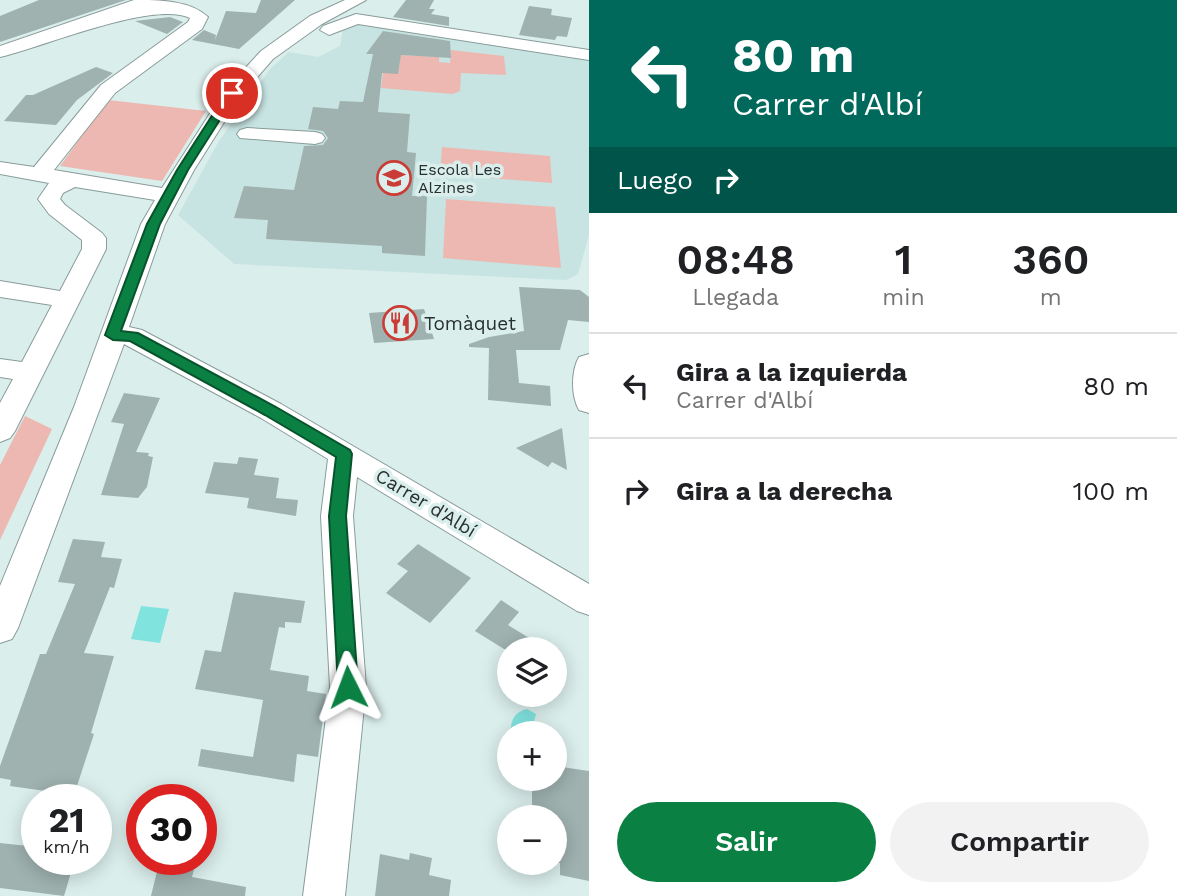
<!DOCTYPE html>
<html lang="es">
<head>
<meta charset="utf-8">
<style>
  body { margin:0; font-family:"Work Sans",sans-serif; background:#f2f2f2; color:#202124; height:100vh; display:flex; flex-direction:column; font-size:26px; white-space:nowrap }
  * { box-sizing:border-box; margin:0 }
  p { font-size:23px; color:#757577 }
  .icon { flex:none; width:38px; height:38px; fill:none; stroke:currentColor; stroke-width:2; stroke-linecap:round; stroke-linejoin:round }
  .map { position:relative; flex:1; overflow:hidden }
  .details { display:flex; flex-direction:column; background:#fff; width:588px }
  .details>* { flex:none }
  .top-card { background:#00695c; color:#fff; overflow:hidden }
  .buttons { position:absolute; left:497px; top:637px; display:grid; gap:14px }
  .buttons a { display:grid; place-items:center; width:70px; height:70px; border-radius:50%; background:#fff; box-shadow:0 4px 18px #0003; font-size:35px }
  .speed { position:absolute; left:21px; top:784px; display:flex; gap:14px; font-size:35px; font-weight:700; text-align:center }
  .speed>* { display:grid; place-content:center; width:91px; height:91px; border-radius:50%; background:#fff; box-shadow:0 4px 18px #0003; line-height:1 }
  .speed small { font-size:18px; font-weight:400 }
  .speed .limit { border:10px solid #d22; background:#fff; color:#111 }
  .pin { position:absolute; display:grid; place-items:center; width:60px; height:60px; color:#fff; margin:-30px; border:4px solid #fff; border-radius:50%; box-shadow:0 2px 7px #0007 }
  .me { position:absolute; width:77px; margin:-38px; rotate:357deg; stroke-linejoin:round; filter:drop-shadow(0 0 5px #0008) }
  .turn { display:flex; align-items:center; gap:24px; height:147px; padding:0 28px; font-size:32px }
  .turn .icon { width:91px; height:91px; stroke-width:2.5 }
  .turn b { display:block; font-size:49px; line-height:60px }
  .then { display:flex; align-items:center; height:66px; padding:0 28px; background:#0003; gap:14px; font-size:26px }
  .eta { display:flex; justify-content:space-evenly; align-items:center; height:119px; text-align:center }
  .eta b { font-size:42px; font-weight:600; line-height:49px }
  .button { display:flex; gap:14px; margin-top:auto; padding:14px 28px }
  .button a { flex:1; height:80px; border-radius:42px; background:#0b8043; color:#fff; font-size:28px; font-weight:600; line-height:80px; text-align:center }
  .button a+a { background:#f2f2f2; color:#202124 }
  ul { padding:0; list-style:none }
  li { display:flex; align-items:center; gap:21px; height:105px; padding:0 28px; border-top:2px solid #e0e0e0 }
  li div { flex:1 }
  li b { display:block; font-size:26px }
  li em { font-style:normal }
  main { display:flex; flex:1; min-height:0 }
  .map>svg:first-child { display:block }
  .built { fill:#c7e4e2 }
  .green { fill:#edb8b1 }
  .water { fill:#81e3de }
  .building { fill:#9fb2b0 }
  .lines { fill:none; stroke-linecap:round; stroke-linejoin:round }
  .minor-casing { stroke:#899c9a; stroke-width:2 }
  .minor { fill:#fff; fill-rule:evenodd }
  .route { fill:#0b8043; stroke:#07532c; stroke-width:2 }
  .labels { text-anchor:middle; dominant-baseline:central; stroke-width:7; stroke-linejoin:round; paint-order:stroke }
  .far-poi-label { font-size:16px; fill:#282f2f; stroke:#daeeec; text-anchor:start }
  .poi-label { font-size:19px; fill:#282f2f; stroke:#daeeec; text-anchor:start }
  .street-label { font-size:19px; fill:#282f2f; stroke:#daeeec }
</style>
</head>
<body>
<main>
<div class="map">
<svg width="589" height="896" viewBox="0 0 589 896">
  <rect width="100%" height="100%" fill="#daeeec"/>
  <path class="built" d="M349 25H364L589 56V235L578 274 566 280 234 264 178 215 219 141 270 69 289 52 318 57 340 46 343 29Z"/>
  <path class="green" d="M451 50 504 56 506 75 461 73 460 91 453 94 381 88 383 73H398L401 55 439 57V62L450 63Z
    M108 100 206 111 162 181 60 166Z
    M442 147 550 156 552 183 440 174Z
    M446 199 555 207 561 268 443 258Z
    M25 416 52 429 0 540V465Z"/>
  <path class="water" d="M141 606 169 609 160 643 131 639Z
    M527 709 536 714 531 733H511C510 721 514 712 527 709Z"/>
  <path class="building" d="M39 0H126L0 42V16Z
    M261 0H295L239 49 192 40 204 30 216 35 215 40 226 11 256 13Z
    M406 0H434L429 9H435L431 14 449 17V26L393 17Z
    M529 6 552 9 551 15 572 18 567 37 557 36 555 40 519 35Z
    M170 17 183 22 167 34 135 21Z
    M383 31 450 41 451 58 401 55 398 74 382 73 378 112 410 114 407 152 416 153 412 196H427L425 256 382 253V246L266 239 268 220 234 218 244 186 294 190 304 146 323 145 328 138 323 131 308 129 313 107 338 109 340 101 363 102 373 54H366Z
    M96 67 113 73 77 100 56 125 4 121 26 95H33Z
    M519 287 580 290 589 297V322L568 320 560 350H516L519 383 550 386 551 406 488 400 489 348 469 347V344L489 337 524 331Z
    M424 309 434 339 374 343 369 313Z
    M124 393 160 398 136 452 149 453 148 456 153 457 147 487 138 498 101 495 124 424 111 422Z
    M562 428 567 470 552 462 548 467 516 448Z
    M239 457 258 459 254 475 279 478 276 498 298 500 296 516 247 508 249 498 205 493 214 462 237 464Z
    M73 539 105 542 101 557 122 559 114 588 110 587 84 653 114 656 91 733 94 734 74 795 10 786 11 780 0 778V766L40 654H46L75 584 58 582Z
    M418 544 471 578 430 623 386 593 408 571 397 564Z
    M234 592 305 601 301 623 285 622V628L279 627 270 670 309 676 307 691 326 694 318 757 297 754 294 782 198 766 201 749 253 757 263 700 195 689 205 650 221 652Z
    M501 600 519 612 508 625 547 649H504L475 631Z
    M555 766 589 771V881L560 875V863H555V817H532V779H555Z
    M0 843 37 847V859H75L64 896 0 888Z
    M410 853 432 858 429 875 451 880 449 896H375L380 854 409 860Z
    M160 859H197L192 877 246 887 245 896H151Z"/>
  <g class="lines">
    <g class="minor-casing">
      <path id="minor" d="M134 0C159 0 190 0 208 17L202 29 115 93 54 170 162 188 225 90 261 51 310 16 345 0H366L322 24 273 59 240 97 194 170 165 224 129 327 142 330 281 404 589 584V615L577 611 357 477 353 516 366 687 345 896H303L330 687 321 516 328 459 261 418 124 344 18 628 12 639 0 643V586L74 407 141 224 155 200 75 187 63 193 60 199 65 205 102 233 106 238V249L15 431 10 438 0 442V403L13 379 0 377V359L22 362 52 305 0 297V281L60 291 82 249V240L49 214 38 199 49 183 0 174V162L34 167 101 85 188 22 190 18C154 0 43 47 0 57V46Z
        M356 14 589 50V60L358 24 329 35 320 30 323 26Z
        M247 128 315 132 322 134 325 138 322 142 315 144 240 138 237 134 240 130Z
        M589 354V413L579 410C571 396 571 371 579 357Z"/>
    </g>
    <use href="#minor" class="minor"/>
  </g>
  <path class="route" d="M228 91 237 93 188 170 160 224 121 331 138 333 276 407 350 450 352 454 346 516 358 687 355 693 348 696 341 693 338 687 329 516 336 457 265 415 130 341 113 340 105 335 147 224 177 170Z"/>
  <defs>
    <g id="school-ring" transform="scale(1.75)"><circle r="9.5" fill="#daeeec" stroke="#ca3c35" stroke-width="1.5"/><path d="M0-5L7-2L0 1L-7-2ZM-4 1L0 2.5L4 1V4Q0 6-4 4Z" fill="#ca3c35"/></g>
    <g id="restaurant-ring" transform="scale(1.75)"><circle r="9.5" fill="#daeeec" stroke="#ca3c35" stroke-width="1.5"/><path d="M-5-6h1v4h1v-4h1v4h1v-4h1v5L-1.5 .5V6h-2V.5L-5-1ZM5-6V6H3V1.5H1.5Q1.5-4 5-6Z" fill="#ca3c35"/></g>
  </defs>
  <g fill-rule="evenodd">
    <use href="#school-ring" x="394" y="178"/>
    <use href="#restaurant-ring" x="400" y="323"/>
  </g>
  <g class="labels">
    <g class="far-poi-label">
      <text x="418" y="169">Escola Les<tspan x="418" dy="18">Alzines</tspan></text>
    </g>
    <g class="poi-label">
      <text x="424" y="323">Tomàquet</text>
    </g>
    <g class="street-label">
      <text transform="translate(426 503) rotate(31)">Carrer d'Albí</text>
    </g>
  </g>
</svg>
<div class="buttons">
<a><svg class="icon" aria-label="layers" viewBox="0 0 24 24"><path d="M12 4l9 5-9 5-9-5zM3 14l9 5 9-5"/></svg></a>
<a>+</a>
<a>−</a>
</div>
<div class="speed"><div>21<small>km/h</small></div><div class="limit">30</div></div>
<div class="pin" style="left:232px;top:93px;background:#d93025"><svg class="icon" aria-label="arrive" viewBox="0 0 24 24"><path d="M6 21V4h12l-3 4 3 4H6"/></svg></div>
<svg class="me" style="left:348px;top:687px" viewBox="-20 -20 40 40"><path d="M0-17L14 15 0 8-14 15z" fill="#0b8043" stroke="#fff" stroke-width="4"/></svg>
</div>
<section class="details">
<div class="top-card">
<div class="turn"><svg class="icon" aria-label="left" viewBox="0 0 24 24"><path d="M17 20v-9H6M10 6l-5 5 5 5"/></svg><div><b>80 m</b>Carrer d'Albí</div></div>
<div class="then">Luego<svg class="icon" aria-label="right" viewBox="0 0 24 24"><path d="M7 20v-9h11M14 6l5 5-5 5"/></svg></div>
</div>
<div class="eta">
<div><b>08:48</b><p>Llegada</p></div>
<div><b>1</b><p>min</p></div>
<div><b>360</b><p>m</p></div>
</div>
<ul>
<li><svg class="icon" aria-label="left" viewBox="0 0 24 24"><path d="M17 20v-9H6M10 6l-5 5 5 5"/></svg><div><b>Gira a la izquierda</b><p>Carrer d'Albí</p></div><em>80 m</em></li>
<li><svg class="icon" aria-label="right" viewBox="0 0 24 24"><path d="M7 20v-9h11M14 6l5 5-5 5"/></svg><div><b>Gira a la derecha</b></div><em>100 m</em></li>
</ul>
<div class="button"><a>Salir</a><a>Compartir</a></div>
</section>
</main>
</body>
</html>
